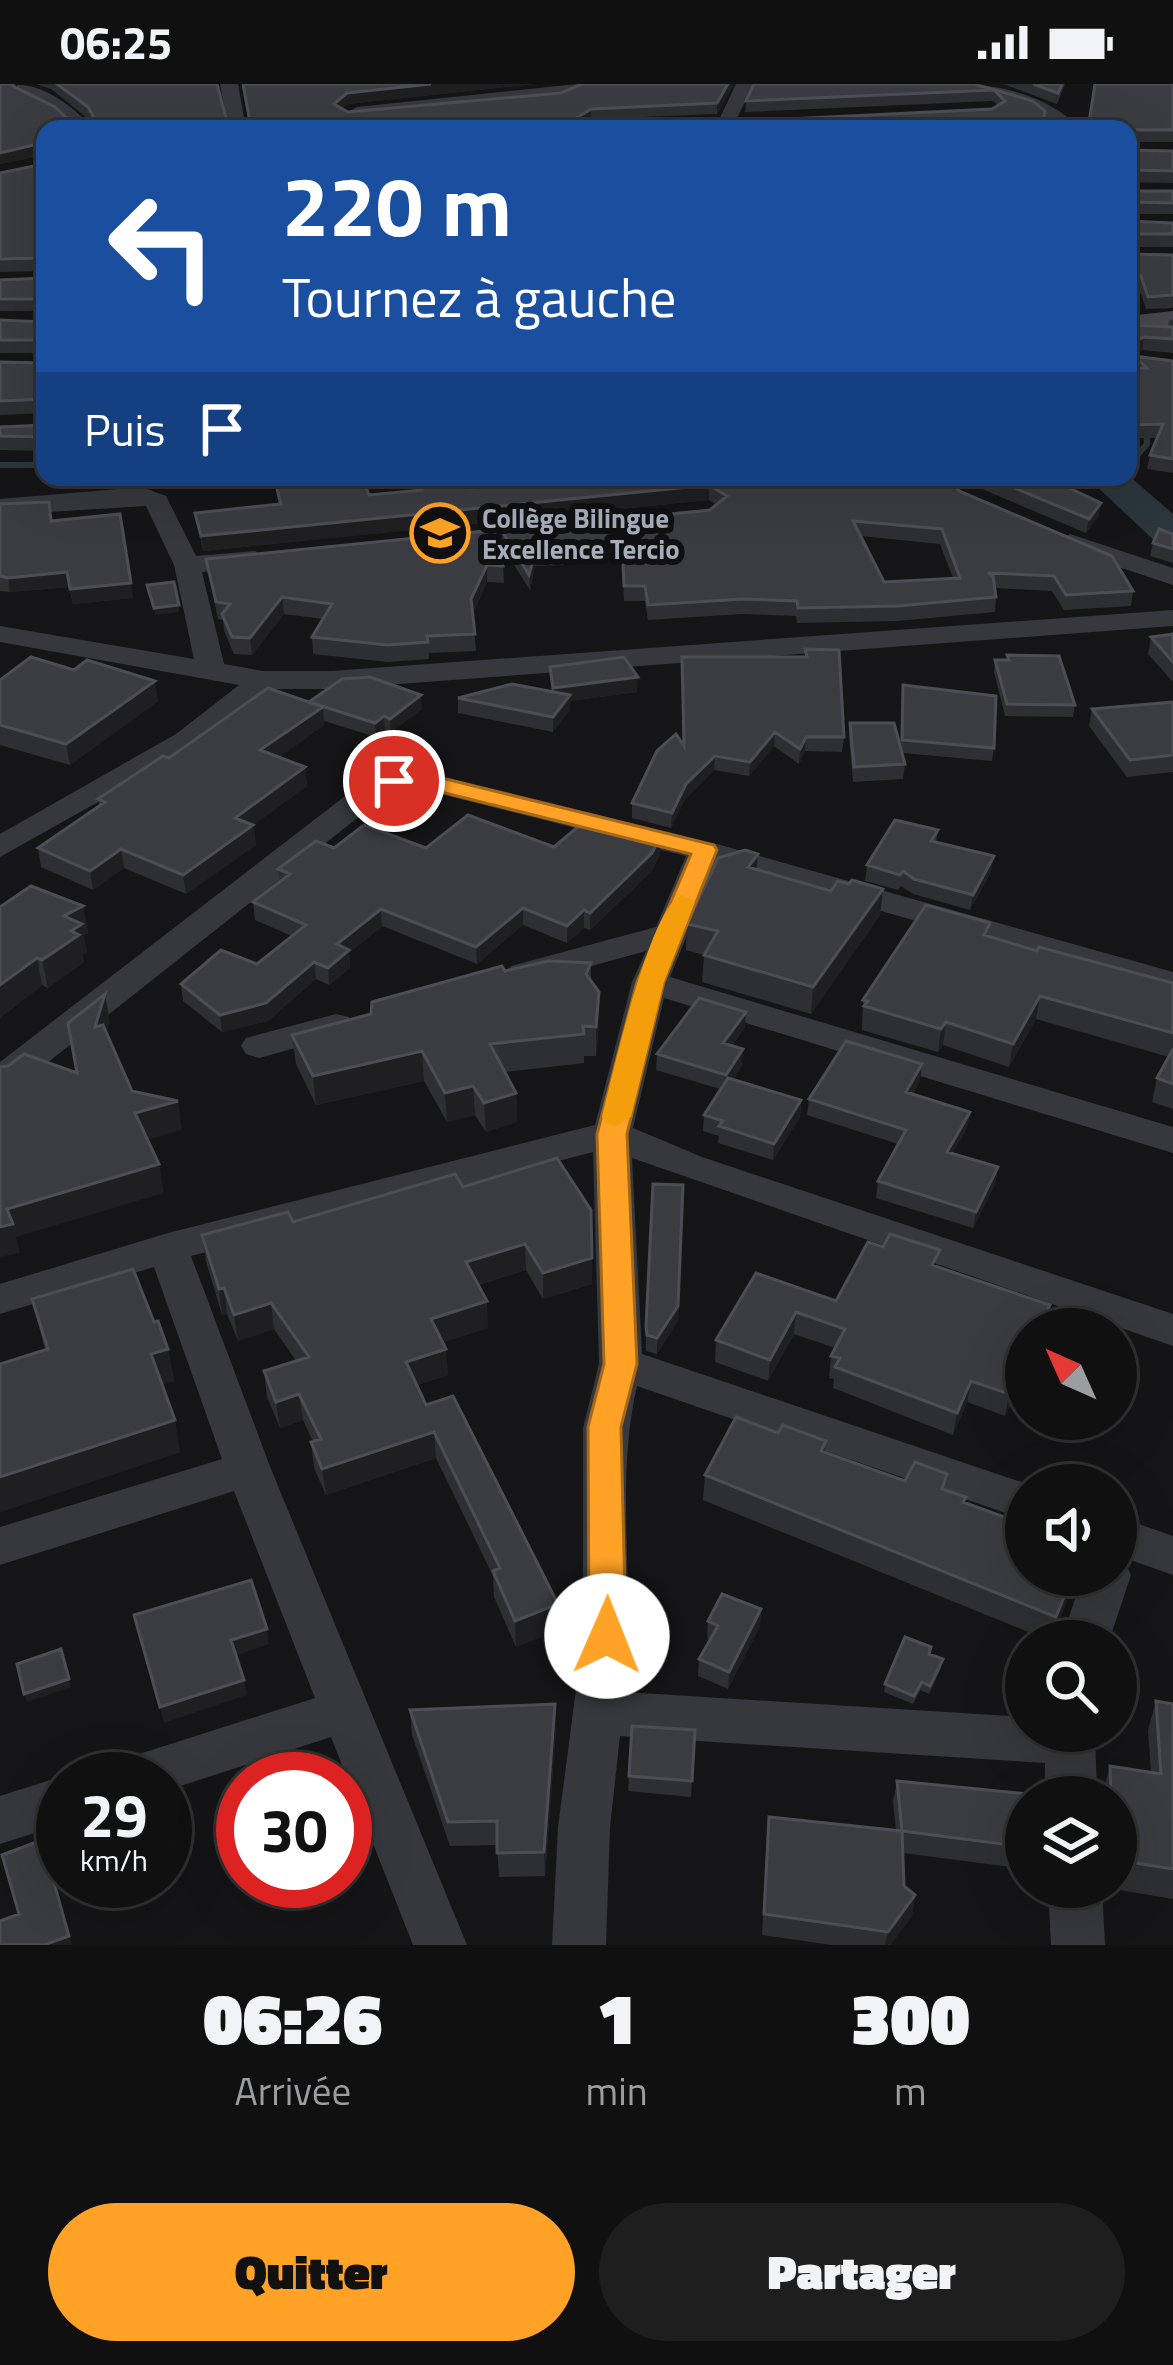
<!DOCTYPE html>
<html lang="fr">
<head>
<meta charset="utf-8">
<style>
  body { margin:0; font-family:"Titillium Web",sans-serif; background:#1e1e1f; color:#f1f3f6; height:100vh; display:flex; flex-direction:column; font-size:45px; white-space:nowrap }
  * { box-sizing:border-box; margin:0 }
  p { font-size:39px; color:#9c9d9f }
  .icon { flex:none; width:66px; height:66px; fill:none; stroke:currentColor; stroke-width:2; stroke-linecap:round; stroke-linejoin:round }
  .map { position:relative; height:1861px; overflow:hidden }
  .sheet { display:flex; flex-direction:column; background:#101011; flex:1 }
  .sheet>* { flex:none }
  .banner { position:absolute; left:36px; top:36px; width:1101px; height:366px; border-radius:24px; box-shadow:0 12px 48px #0002,0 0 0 3px #303031; background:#1a4fa0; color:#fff; overflow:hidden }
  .needle { width:78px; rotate:315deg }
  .controls { position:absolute; left:1005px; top:1224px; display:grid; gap:24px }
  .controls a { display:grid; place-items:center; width:132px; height:132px; border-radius:50%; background:#101011; box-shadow:0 12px 48px #0002,0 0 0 3px #303031; font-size:60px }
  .speed { position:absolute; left:36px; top:1668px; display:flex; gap:24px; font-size:60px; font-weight:700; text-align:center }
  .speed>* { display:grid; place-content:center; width:156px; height:156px; border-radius:50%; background:#101011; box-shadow:0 12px 48px #0002,0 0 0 3px #303031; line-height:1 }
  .speed small { font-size:30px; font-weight:400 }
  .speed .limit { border:18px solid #d22; background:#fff; color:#111 }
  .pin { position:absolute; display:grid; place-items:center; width:102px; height:102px; color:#fff; margin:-51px; border:6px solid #fff; border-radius:50%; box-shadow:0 3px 12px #0007 }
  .me { position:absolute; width:132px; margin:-66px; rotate:1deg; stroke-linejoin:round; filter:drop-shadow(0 0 9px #0008) }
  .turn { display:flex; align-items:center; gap:42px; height:252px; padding:0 48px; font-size:54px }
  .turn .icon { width:156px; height:156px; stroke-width:2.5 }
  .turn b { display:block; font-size:84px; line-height:102px }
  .then { display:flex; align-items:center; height:114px; padding:0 48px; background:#0003; gap:24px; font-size:45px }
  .eta { display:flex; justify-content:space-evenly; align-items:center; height:204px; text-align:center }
  .eta b { font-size:72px; font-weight:800; line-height:84px }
  .button { display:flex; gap:24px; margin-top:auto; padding:24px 48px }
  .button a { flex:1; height:138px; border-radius:72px; background:#ffa226; color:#111; font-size:48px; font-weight:800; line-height:138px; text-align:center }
  .button a+a { background:#1e1e1f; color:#f1f3f6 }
  .status { display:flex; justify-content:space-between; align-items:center; height:84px; padding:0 60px; background:#101011; direction:ltr }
  .status svg { height:33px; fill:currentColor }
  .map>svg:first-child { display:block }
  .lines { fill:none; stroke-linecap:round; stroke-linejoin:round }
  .stream { stroke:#2a363c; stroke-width:6 }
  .river { fill:#2a363c; fill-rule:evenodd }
  .minor { fill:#36383d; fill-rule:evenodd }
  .secondary { fill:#44474d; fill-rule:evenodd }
  .wall { fill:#2e2f33; fill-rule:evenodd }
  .shaded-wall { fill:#1f1f22 }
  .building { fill:#3b3c41; stroke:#4c4e54; stroke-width:3; fill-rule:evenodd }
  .route { fill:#ffa226; stroke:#a66919; stroke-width:3 }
  .slow { fill:#f59e0b }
  .labels { text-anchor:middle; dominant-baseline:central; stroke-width:12; stroke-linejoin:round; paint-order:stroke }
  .far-poi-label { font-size:27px; font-weight:bold; fill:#a6adb9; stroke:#101012; text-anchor:start }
</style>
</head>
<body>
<div class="status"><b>06:25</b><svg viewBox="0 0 49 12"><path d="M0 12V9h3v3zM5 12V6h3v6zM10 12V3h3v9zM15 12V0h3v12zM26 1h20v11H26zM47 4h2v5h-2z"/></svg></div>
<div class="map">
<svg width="1173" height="1861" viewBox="0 0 1173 1861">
  <rect width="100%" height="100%" fill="#151517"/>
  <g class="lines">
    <path class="stream" d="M0 381H45
      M1128 382 1147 360 1146 342
      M1104 393 1113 399 1118 393"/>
    <path class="river" d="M1128 391 1173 430V463L1158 460 1093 399 1097 393Z"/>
    <path class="minor" d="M220 0H238L246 45H228Z
      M577 0H605L561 15 357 33 348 28 357 23Z
      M736 0H754L732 44H720L717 40Z
      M953 0C1000 0 1048 11 1081 45H1061L1034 24Z
      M17 1C45 0 76 25 94 45H75L59 30 17 9Z
      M142 403 166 412 196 472 255 467 268 475 255 483 202 488 224 580 263 587H332L1173 526V542L332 605H270L198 662 0 773V750L176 650 239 601 0 558V542L194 575 174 481 146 422 0 431V415Z
      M1070 450 1173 484V501L1061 464 1057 458Z
      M417 686 717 760 1173 888V910L716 780 670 893 1173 1043V1069L664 914 633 1044 702 1073 1173 1230V1262L632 1074 642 1270 1030 1401H1026V1436L637 1302C614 1401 636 1508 625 1608L1026 1633V1647H1095L1097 1713H1045V1679L620 1652 610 1743 606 1861H552L558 1743 583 1552V1344L599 1280 593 1068 191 1172 271 1385 467 1861H413L331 1653 165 1707V1695H103L111 1679 315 1614 234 1407 0 1481V1443L222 1375 154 1183 0 1230V1200L168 1149 595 1041 632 898 646 867 523 901 511 898 505 890 511 882 656 843 686 772 417 704 384 713 13 1006 0 1009V978L362 699Z
      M336 930 349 933 354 941 349 949 259 974 246 970 241 962 246 954Z
      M1116 1432 1173 1452V1491L1116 1471Z
      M1116 1474 1124 1477 1131 1491 1109 1557H1061L1083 1491H1116Z
      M63 1692 70 1695H63V1740L0 1760V1712Z
      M1048 1803H1102L1105 1861H1051Z"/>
    <path class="secondary" d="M1173 227V245L1128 250V232Z"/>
  </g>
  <path class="wall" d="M0 0H17L13 2 55 23 70 37H91L51 5 36 0H217L227 38H245L248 34 242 0H534L348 20 342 24 348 28 561 9 582 0H734L717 30 591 35 586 38H728L992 25 998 21 993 17 745 28 746 17 754 0H974L1033 17 1045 27 1043 45H45V71L0 80Z
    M998 0H1065L1057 20 1006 1Z
    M1095 0H1173V58H1128Z
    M1128 66 1173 67V99L1128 98Z
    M45 76V187L0 188V89L44 80Z
    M1128 105 1130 107H1173V130H1128Z
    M1128 137 1173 139V163H1128Z
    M1128 170 1173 171V224L1146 225 1139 205 1128 198Z
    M45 194V227H0V196Z
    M45 229V269H0V236L43 238Z
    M1173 235V269L1142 266 1131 272 1130 283 1128 282V241L1168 243 1169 237Z
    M45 271V329L0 331V278L43 279Z
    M1134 272 1173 277V389L1147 385 1150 371 1157 354H1128V284H1132Z
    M45 341V367L0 366V343Z
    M273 393H362L369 411 452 403 475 404 552 393H1046L1101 419 1098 433 1086 449 970 400 957 404 1133 507 1131 522 1064 526 1052 507 995 504 996 513 995 528 897 537 797 539 796 532 742 530 648 536 645 517H624L622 471 565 475V481L535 482 530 506 502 462V447L710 426 717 421 709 416 203 467 195 429 279 421ZM861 452 940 460 953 494 884 498Z
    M0 420 52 437 133 514 73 520 69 503 10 508 0 507Z
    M1173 450V479L1150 472 1153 459Z
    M206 475 503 482 504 499 487 498 473 530 476 567 429 569V575L388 578 313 570 312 553 323 535 284 530 252 571 234 570 224 547 223 536 218 535Z
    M1173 550V598L1148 570 1151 553Z
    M805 565 844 653 842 668 805 667 799 680 774 662 749 692 714 686 685 715 671 744 632 734V719L683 661 805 573Z
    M1007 571 1075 621 1073 633 1005 632 994 588 995 576H1007Z
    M550 583 637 608 570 617V626L553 648 458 629V614L552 608Z
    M0 596 158 617 70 681 0 661Z
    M903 601 994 664 992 677 902 669 905 680 903 695 853 698 849 654 850 639 901 665Z
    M309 618 422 625 391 648 385 646 376 653 324 637V641L279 673 305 683 307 702 253 741 256 761 186 810 124 784 93 806 41 783 38 764 99 722 98 715 169 674Z
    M1173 618V688L1127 693 1089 642 1092 625Z
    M938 746 936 759 991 788 970 826 913 810 901 802 898 806 865 797 867 781Z
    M618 748 660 753V770L652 787 590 846 584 844 567 859 523 841 477 880 382 842 349 869 350 884 329 901 316 895 268 937 222 948 183 917 181 900 257 880 292 852 255 836 253 818 279 798 278 785 334 764 554 763Z
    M757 786 831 807 883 805 880 831 811 930 702 898 704 871 686 866 687 840Z
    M83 822 88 849 83 851 87 868 82 871 84 878 48 904 42 901 0 934V823Z
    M988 853 1037 867 1173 899V1025L1152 1018 1157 994 1169 973 1036 935 1009 983 943 961 938 968 862 946 863 916Z
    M591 879V896L599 937 596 972H584V979L505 988 516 1009 517 1038 486 1048 475 1031 447 1038 424 997 316 1021 296 980 292 951 371 930 505 887Z
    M745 943 732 962 742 981 733 996 801 1016 800 1033 773 1076 718 1059 719 1052 703 1047 704 1031 720 1005 656 986 657 970Z
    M920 997 913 1010 970 1028 967 1044 953 1069 998 1083 995 1100 973 1144 876 1114 878 1097 898 1060 807 1031 809 1015Z
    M653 1100 683 1101 678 1237 657 1270 646 1267V1257Z
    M463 1103 592 1200 543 1215 526 1186 478 1201 488 1244 443 1258 448 1291 417 1301 426 1321 558 1520V1546L516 1563 494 1513 493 1492 436 1374 326 1411 314 1384 311 1358H313L303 1336 280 1344 267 1313 264 1287 296 1277 274 1245 238 1257 227 1230 222 1231 206 1177 202 1151 293 1138Z
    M937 1183 1050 1221 1045 1245H1026V1286L1005 1332 967 1318 953 1351 833 1304 834 1295 829 1294 831 1272 835 1264 794 1250 768 1297 715 1278 716 1256 756 1189 836 1217Z
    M32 1215 154 1238 168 1265 174 1297 162 1300 180 1368 0 1428V1280L45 1266Z
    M826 1357 825 1369 905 1397 945 1406 966 1413 965 1418 1077 1491 1051 1557 703 1416 705 1391Z
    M761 1525 760 1542 728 1605 698 1592 699 1575 710 1556 707 1554 708 1537Z
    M931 1563 930 1570 941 1584 929 1610 920 1606 913 1620 884 1608 885 1600Z
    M1156 1617 1173 1620V1815L1107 1804 1116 1803V1713H1102V1711L1110 1682 1151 1689 1148 1646Z
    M410 1626 556 1644 545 1792 499 1793 497 1761 450 1762 412 1651Z
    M632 1642 695 1646 691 1713 628 1707Z
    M897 1697 1026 1713V1785L903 1769 904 1802 915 1811 912 1832 890 1861H832L762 1851 769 1733 896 1746 893 1718Z"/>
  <path class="shaded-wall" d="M431 0H534L348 20 335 31 334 20 347 9Z
    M728 0H734L717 30V19Z
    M591 25V35L578 44V33Z
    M42 59 44 71 0 80V69Z
    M1144 253 1142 266 1131 272V260Z
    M956 393H971L970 400 958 403 950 412 952 398Z
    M709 401V416L203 467 201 452Z
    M1101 419 1098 433 1086 449 1089 435Z
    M535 468V482L530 506 529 491Z
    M487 481V498L472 532 471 515Z
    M67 488 69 503 10 508 8 494Z
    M131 499 133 514 73 520 70 505Z
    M282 513 284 530 252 571 250 554Z
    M179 521V528L155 531 154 524Z
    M638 593 637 608 570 617V626L553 648V604Z
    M155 597 158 617 70 681 66 660Z
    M421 611 422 625 391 648 390 635Z
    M323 623 324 641 262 685 260 666Z
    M384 632 385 646 376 653 375 639Z
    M775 648 774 662 749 692 750 678Z
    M806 653 805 667 799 680 800 665Z
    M715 672 714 686 685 715 671 744 672 729 686 700Z
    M305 683 307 702 242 749 253 741 256 761 186 810 183 791 235 734Z
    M660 753V770L652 787 590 846V829Z
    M121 765 124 784 93 806 90 787Z
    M758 770 756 796 748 783Z
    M994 772 991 788 970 826 973 811Z
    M883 805 880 831 811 930 813 903Z
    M83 822 88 849 83 851 87 868 82 871 84 878 48 904 42 876 64 832Z
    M523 824V841L477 880 476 863Z
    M381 825 382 842 349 869 350 884 329 901 328 884 337 860Z
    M584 826V844L567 859V842Z
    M37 874 42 901 0 934V901Z
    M314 878 316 895 268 937 222 948 220 931Z
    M599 908V937L596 972V943Z
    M105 910 110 938 101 971 95 943Z
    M1040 912 1036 935 1009 983 1013 960Z
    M746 928 745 943 722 975 723 959Z
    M946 938 943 961 938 968 941 945Z
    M743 965 742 981 726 1007V991Z
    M422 967 424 997 316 1021 313 992Z
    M922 980 920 997 904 1024 906 1008Z
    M473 1002 475 1031 447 1038 445 1009Z
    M516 1009 517 1038 486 1048 484 1019Z
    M801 1016 800 1033 773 1076 774 1060Z
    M178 1017 182 1046 140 1058 135 1029Z
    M970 1028 967 1044 945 1084 947 1068Z
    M159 1080 164 1109 16 1153 20 1169 0 1173V1143L7 1125Z
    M998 1083 995 1100 973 1144 976 1128Z
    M525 1160 526 1186 467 1204 466 1178Z
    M592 1174V1200L543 1215V1189Z
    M224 1204 227 1230 222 1231 219 1205Z
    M487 1217 488 1244 433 1261 431 1235Z
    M271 1219 274 1245 238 1257 234 1231Z
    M1050 1221 1045 1245H1039Z
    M678 1222V1237L657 1270V1254Z
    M796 1228 794 1250 768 1297 770 1276Z
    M168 1265 174 1297 157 1302 151 1270Z
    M446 1265 448 1291 408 1304 406 1278Z
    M1026 1274V1286L1005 1332 1009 1310Z
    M971 1297 967 1318 953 1351 957 1329Z
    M299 1310 303 1336 280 1344 276 1318Z
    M175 1336 180 1368 0 1428V1393Z
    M434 1348 436 1374 326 1411 322 1385Z
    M1073 1491H1077L1051 1557 1056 1533Z
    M558 1520V1546L516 1563 515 1537Z
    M761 1525 760 1542 728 1605 729 1588Z
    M267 1545 269 1560 234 1572 231 1556Z
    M69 1595 71 1603 27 1618 24 1610Z
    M244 1596 247 1611 164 1639 160 1623Z
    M555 1620 556 1644 545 1792 544 1768Z
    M42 1756 72 1861H44Z
    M915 1811 912 1832 890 1861H885L888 1848Z"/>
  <path class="building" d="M0 0H13V2L55 23 70 37H96L88 23 57 0H217L227 38H245L249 33 243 0H431L347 9 334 20 348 28 561 9 582 0H728L717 19 591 25 578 33 582 38H728L992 25 1005 17 994 6 746 17 754 0H974L1033 17 1045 27 1042 45H45V61L42 59 0 69Z
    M1033 0H1062L1058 9Z
    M1095 0H1173V46H1130L1128 48V45H1088Z
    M1128 66 1173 67V87L1130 86 1128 92Z
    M45 76V176L43 174 0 175V89L44 80Z
    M1128 105 1130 107H1173V119L1130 118 1128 120Z
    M1128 137 1173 139V150H1130L1128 152Z
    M1128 170 1173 171V211L1148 213 1141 192 1128 185Z
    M45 194V217L43 215H0V196Z
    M45 229V259L43 256H0V236L43 238Z
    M1128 241 1173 243V255L1144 253 1131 260 1132 270 1128 267Z
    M45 271V315L0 317V278L43 279Z
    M1134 272 1173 277V375L1150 371 1163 340 1128 341V284H1147Z
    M45 341V353L0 352V343Z
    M274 393H362L369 411 422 406 421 402 450 398 452 403 475 404 552 393H956L952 398 959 407 1112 472 1133 507 1066 511 1054 492 988 489 993 492 996 513 898 522 798 524 797 517 743 515 648 521 645 502H624L622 457 562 461 565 467 535 468 529 491 502 447 710 426 727 412 709 401 201 452 195 429 281 420ZM853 437 942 445 960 494 884 498Z
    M988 393H1046L1101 419 1089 435Z
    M49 418 51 437 120 430 131 499 70 505 67 488 8 494 0 492V420Z
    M1159 445 1173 450V465L1153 459Z
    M494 446 503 482 487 481 471 515 475 550 427 552 428 558 387 561 312 553 332 520 282 513 250 554 232 553 222 530 230 520 216 518 206 475Z
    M174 498 179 521 154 524 147 501Z
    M1173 550V578L1151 553Z
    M805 565 839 566 844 653H806L800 665 775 648 750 678 715 672 686 700 672 729 632 719 657 667 676 650 684 662 682 573H807Z
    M1007 571 1059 572 1075 621 1007 620 995 576H1009Z
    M31 573 74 586 87 576 155 597 66 660 0 641V596Z
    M624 573 638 593 553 604 550 583Z
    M370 593 421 611 390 635 384 632 375 639 309 618 342 595Z
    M512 600 570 611 553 633 458 614Z
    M903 601 996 612 994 664 902 656Z
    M268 604 323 623 260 666 305 683 235 734 253 741 183 791 121 765 90 787 38 764 105 718 98 715 163 672 169 674Z
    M1173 618V671L1130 676 1092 625Z
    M850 639H894L905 680 854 683Z
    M468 731 554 763 586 736 618 748 620 743 660 753 652 769 590 829 584 826 567 842 523 824 476 863 381 825 337 860 349 866 328 884 314 878 266 919 220 931 181 900 221 866 257 880 306 841 253 818 290 790 278 785 316 757 334 764 364 741 426 764Z
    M895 736 938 746 931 757 994 772 973 811 914 795 903 787 900 791 867 781Z
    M745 766 758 770 748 783 831 807 838 797 849 800 852 796 883 805 813 903 704 871 718 847 687 840 718 774Z
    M31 802 83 822 64 832 82 840 71 847 79 851 42 876 37 874 0 901V823Z
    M926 821 990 839 984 851 1037 867 1039 863 1173 899V949L1040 912 1013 960 946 938 941 945 864 922 868 917 863 916Z
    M548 877 591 879 586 890 599 908 596 943 583 942 584 950 490 960 516 1009 484 1019 473 1002 445 1009 422 967 313 992 292 951 371 930 372 918 502 882 505 887Z
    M105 910 95 943 103 941 132 1007 178 1017 135 1029 159 1080 7 1125 13 1140 0 1143V983L8 982 24 970 77 989 68 939Z
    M699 914 746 928 723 959 743 965 726 991 657 970Z
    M846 957 922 980 906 1008 970 1028 947 1068 998 1083 976 1128 878 1097 906 1046 809 1015Z
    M1173 965V1000L1157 994Z
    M728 994 801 1016 774 1060 719 1042 723 1037 704 1031Z
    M557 1074 591 1126 592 1174 543 1189 525 1160 466 1178 487 1217 431 1235 446 1265 406 1278 426 1321 453 1312 558 1520 515 1537 493 1487 500 1484 434 1348 322 1385 311 1358 321 1355 299 1310 276 1318 264 1287 309 1273 271 1219 234 1231 224 1204 219 1205 202 1151 288 1128 293 1138 455 1090 463 1103Z
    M653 1100 683 1101 678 1222 657 1254 647 1251 646 1242Z
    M890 1150 940 1166 932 1181 1050 1221 1039 1245H1026V1274L1009 1310 971 1297 957 1329 835 1283 840 1274 831 1272 845 1245 796 1228 770 1276 716 1256 756 1189 836 1217 868 1158 883 1163Z
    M133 1185 154 1238 158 1237 168 1265 151 1270 175 1336 0 1393V1280L48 1265 32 1215Z
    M736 1333 778 1349 783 1341 826 1357 821 1367 905 1397 915 1378 947 1390 942 1405 966 1413 963 1418 1026 1441V1491H1073L1056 1533 705 1391Z
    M251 1496 267 1545 231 1556 244 1596 160 1623 134 1531Z
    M722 1510 761 1525 729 1588 699 1575 718 1542 708 1537Z
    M905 1553 931 1563 929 1570 943 1575 930 1602 922 1598 914 1612 885 1600Z
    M61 1565 69 1595 24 1610 17 1580Z
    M1156 1617 1173 1620V1785L1116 1776V1713H1111L1110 1682 1161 1690Z
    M555 1620 544 1768 497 1769V1737L448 1738 410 1626Z
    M632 1642 695 1646 692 1697 629 1692Z
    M897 1697 1038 1711V1713H1026V1763L902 1747 904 1802 915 1811 888 1848 764 1830 769 1733 902 1747Z
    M42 1756 69 1852 44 1861H0V1837L19 1830 2 1771Z"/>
  <path class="route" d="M417 688 714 761 717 766 664 898 627 1050 637 1280 621 1343 626 1552 620 1563 607 1568 594 1563 589 1552 588 1343 604 1280 597 1050 637 898 691 770 417 702 394 704 382 697 385 692Z"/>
  <path class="slow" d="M682 811 695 818 664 898 631 1033 616 1042 606 1040 602 1033C611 996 651 819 682 811Z"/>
  <defs>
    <g id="school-ring" transform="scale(3)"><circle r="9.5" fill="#101012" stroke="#ffa226" stroke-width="1.5"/><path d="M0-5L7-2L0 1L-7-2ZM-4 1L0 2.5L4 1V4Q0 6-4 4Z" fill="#ffa226"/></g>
  </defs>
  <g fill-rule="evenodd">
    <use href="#school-ring" x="440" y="449"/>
  </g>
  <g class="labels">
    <g class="far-poi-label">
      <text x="482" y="433">Collège Bilingue<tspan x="482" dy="31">Excellence Tercio</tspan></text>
    </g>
  </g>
</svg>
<div class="controls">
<a><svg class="needle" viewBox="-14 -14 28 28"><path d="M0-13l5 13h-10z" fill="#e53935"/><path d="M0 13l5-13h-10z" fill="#9c9d9f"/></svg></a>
<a><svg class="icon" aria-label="sound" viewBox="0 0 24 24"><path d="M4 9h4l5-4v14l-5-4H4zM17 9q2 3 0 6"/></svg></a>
<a><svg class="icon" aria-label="search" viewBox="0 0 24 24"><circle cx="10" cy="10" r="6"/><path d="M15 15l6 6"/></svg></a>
<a><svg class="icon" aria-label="layers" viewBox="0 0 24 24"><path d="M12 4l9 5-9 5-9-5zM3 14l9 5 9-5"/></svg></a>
</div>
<div class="speed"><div>29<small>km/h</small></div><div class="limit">30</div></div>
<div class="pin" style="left:394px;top:697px;background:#d93025"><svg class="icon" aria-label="arrive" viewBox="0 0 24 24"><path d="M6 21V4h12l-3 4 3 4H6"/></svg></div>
<svg class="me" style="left:607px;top:1552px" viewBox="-20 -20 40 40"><circle r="19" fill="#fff"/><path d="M0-13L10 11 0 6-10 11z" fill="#ffa226"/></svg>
<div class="banner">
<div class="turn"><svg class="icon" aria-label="left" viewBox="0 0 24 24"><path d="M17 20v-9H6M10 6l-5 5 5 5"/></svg><div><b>220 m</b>Tournez à gauche</div></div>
<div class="then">Puis<svg class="icon" aria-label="arrive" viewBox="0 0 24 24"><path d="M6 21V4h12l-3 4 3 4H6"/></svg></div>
</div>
</div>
<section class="sheet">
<div class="eta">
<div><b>06:26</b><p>Arrivée</p></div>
<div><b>1</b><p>min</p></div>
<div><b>300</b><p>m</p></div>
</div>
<div class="button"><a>Quitter</a><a>Partager</a></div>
</section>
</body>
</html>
